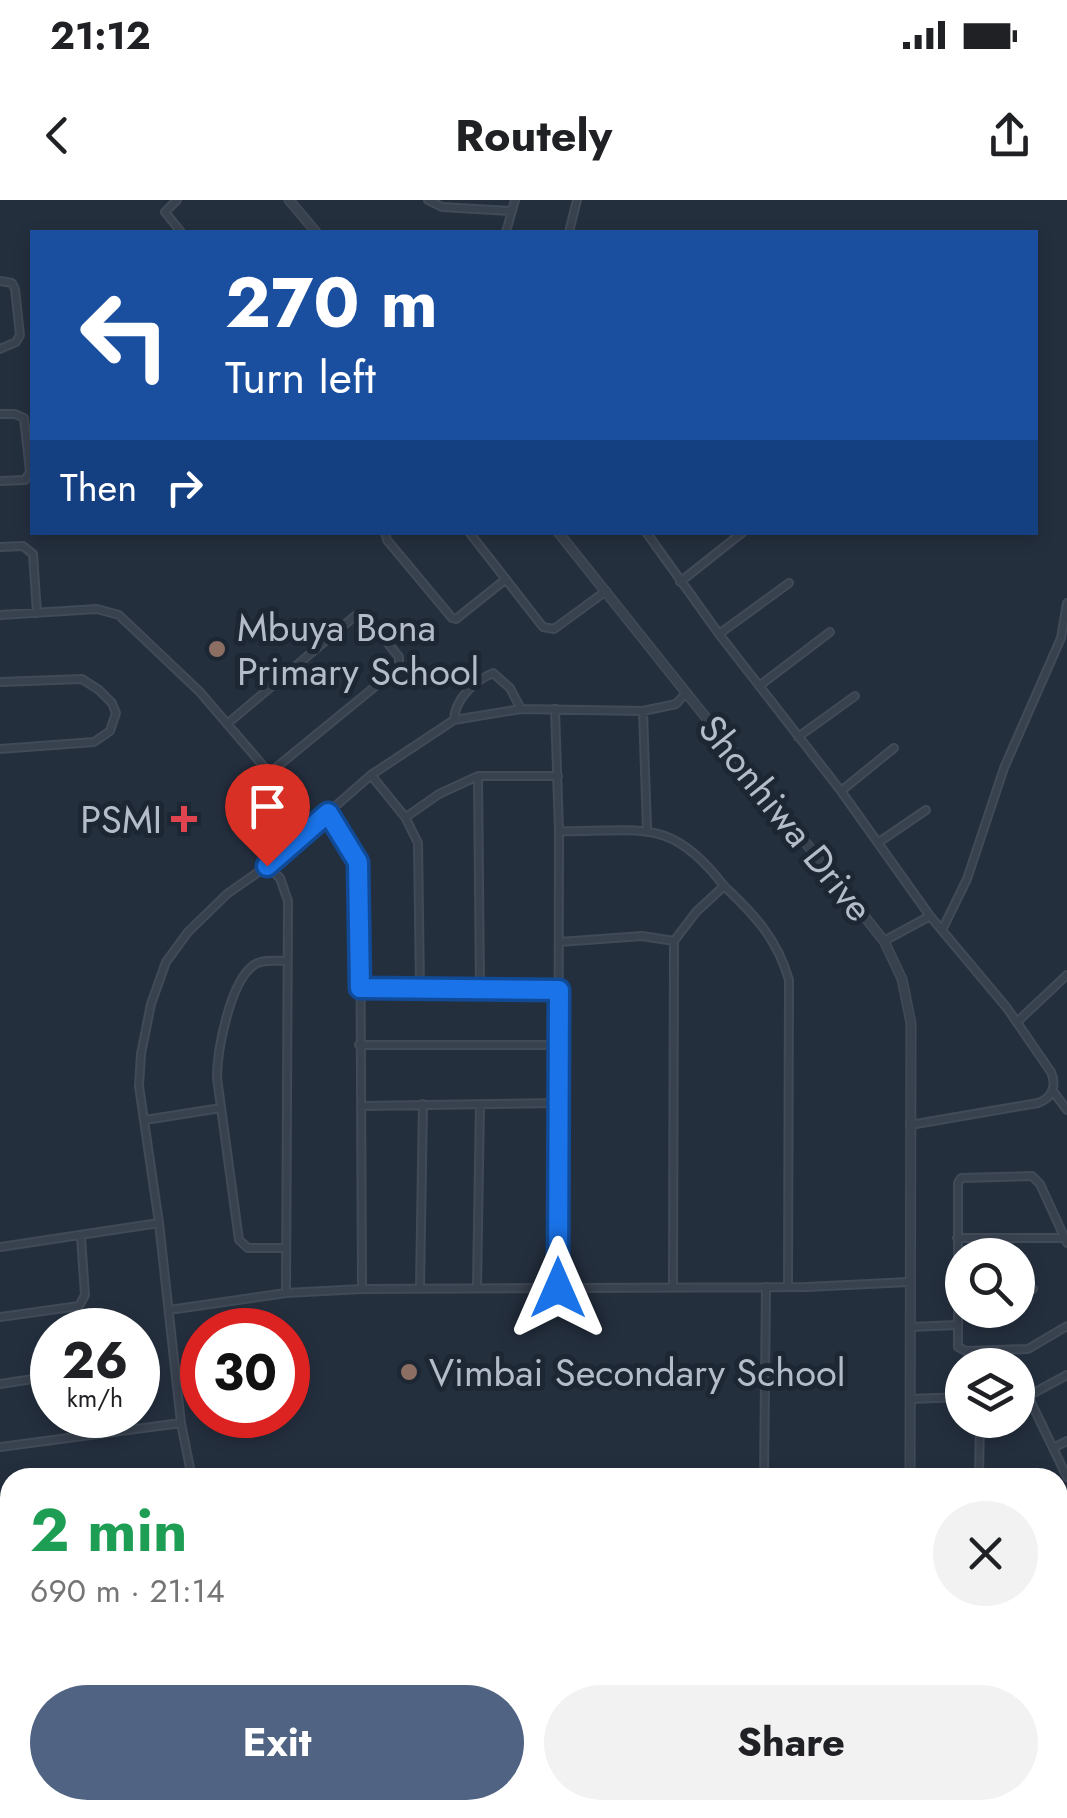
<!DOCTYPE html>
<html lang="en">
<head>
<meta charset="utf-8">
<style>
  body { margin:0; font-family:Jost,sans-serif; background:#f2f2f2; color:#202124; height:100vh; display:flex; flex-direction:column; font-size:38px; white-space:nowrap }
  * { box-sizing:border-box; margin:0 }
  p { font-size:32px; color:#757577 }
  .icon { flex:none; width:55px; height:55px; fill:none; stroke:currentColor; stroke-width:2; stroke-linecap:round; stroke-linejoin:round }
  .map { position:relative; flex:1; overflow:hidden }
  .drawer { position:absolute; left:0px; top:1268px; width:1068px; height:352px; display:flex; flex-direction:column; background:#fff; border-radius:30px 30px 0 0; box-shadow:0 5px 15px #0003 }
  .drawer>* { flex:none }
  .guide { position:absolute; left:30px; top:30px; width:1008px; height:305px; border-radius:0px; box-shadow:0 5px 15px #0003; background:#1a4fa0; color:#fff; overflow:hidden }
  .fabs { position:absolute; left:945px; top:1038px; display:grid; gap:20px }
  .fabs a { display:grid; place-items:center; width:90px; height:90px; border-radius:50%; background:#fff; box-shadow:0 5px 15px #0003; font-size:50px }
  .speed { position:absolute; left:30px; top:1108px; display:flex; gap:20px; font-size:50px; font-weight:700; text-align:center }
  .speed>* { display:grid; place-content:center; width:130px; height:130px; border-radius:50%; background:#fff; box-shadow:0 5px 15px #0003; line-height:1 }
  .speed small { font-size:25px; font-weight:400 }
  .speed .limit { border:15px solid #d22; background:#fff; color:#111 }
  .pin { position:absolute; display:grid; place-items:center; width:85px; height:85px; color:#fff; margin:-102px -42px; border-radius:50% 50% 50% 0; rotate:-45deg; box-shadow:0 0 10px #0007 }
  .pin .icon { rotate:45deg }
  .me { position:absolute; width:110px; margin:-55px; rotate:0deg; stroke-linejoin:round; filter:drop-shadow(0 0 8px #0008) }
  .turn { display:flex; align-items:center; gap:35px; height:210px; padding:0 30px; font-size:45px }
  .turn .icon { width:130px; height:130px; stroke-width:2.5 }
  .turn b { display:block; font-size:70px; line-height:85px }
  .then { display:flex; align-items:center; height:95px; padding:0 30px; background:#0003; gap:20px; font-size:38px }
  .round { display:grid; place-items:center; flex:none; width:105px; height:105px; border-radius:52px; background:#f2f2f2 }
  .headline { display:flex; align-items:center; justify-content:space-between; height:170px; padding:0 30px }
  h1 { font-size:60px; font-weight:700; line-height:75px; color:#1e9e55 }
  .button { display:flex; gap:20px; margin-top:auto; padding:20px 30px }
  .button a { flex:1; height:115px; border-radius:60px; background:#506383; color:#fff; font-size:40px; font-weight:700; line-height:115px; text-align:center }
  .button a+a { background:#f2f2f2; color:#202124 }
  .status { display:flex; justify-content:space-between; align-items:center; height:70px; padding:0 50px; background:#fff; direction:ltr }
  .status svg { height:28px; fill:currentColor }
  header { display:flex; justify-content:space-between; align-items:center; height:130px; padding:0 30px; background:#fff; font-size:45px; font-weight:700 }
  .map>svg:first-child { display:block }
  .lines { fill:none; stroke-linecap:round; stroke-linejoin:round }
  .minor-casing { stroke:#414a57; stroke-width:10 }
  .tertiary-casing { stroke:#414a57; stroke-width:11 }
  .minor { stroke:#38414e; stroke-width:6 }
  .tertiary { stroke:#38414e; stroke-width:8 }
  .route-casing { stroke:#114b97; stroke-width:25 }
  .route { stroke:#1a73e8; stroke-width:18 }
  .education-dot { fill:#8d6e63; stroke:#1d2633; stroke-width:4 }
  .health-dot { fill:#e0444e; stroke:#1d2633; stroke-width:4 }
  .labels { text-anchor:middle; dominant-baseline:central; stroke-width:10; stroke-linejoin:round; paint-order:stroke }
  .poi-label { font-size:38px; fill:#b4bcc9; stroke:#1d2633; text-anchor:start }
  .street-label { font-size:38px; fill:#b4bcc9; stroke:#1d2633 }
</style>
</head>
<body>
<div class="status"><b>21:12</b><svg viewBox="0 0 49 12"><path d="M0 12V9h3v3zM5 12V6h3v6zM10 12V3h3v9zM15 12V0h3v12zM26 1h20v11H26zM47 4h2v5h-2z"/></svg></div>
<header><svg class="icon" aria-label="back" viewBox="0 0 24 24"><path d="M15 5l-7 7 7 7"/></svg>Routely<svg class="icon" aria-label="share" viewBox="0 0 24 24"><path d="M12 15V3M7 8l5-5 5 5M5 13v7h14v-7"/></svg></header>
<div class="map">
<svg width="1067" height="1618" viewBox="0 0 1067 1618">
  <rect width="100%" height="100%" fill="#242f3e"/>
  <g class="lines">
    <g class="minor-casing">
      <path id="minor" d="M177 0 165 12 181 32
        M428 0 442 7 512 11
        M506 32 515 0
        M569 32 577 0
        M0 81 12 83 15 89 20 135 16 142 0 149
        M0 214H15L24 218 30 272 25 280 0 281
        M385 332 387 340 452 418 456 419 506 379
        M469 332 543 427 554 429 606 391
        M646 332 719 434 841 591 930 716 884 741
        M0 347 23 346 33 354 37 413
        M680 382 743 332
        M0 415 97 409 119 415 199 491 313 624
        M719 434 789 383
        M0 482 82 479 99 490 112 503 116 513 110 531 94 542 0 549
        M759 486 830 432
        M555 509 559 631 558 1088
        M643 511 647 629
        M454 520C455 499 474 481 493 473L510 488 521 509
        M227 524 355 416 369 420 399 457V464L394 471 267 575
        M798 537 855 496
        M371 575 405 617 418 643 420 789
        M478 576 480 790
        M841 591 894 548
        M328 613 358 662 360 673 362 1089
        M406 617 439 594 478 576H558
        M559 631C639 633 669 614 724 686L696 712 674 741 673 1086
        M879 642 926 610
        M267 666 280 678 288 701 286 1093
        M724 686C755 715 777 739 789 780L788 1087
        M942 730 967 679 1004 568 1061 438 1067 403
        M559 742 642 736 674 741
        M360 788 559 790
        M1017 822 1067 775
        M359 845H559
        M1053 891 1067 910
        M361 906 558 903
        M145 920 221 908
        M910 925 1038 903C1052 898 1057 886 1051 872L1007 808 930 716
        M957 1038H1065
        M1067 1043 1040 984 1032 976 961 978 958 983V1147L966 1151 1028 1149 1067 1126
        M0 1047 159 1023
        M284 1048H248L239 1040 217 878C217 851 230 781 254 765 262 759 275 761 285 761
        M420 1087 423 904
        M477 1087 480 904
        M1018 1088 1033 1089
        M169 1110 286 1093 362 1089 806 1087 909 1082
        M0 1117 79 1106 85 1095 81 1037
        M911 1127 956 1125
        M0 1184 52 1176
        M1018 1196H1028L1067 1277
        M1028 1196 1067 1175
        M910 1199 962 1197
        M106 1215 109 1232
        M0 1247 181 1223
        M1053 1248 1067 1241
        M192 1278 181 1223 159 1023 139 886 141 854 151 804 166 762 188 732 227 694 267 666 371 575 454 520 521 509 643 511 676 504 686 493
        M764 1278 766 1087
        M979 1278 980 1220
        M1058 1401 1067 1397
        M0 1468 10 1489
        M1058 1471 1067 1467
        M0 1494 10 1489
        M1058 1543 1067 1538
        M0 1552 10 1548
        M57 1610 60 1618
        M121 1610 124 1618
        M253 1610 255 1618
        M387 1610 389 1618
        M751 1610 755 1618
        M871 1610 874 1618
        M1029 1610 1033 1618
        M0 1613 8 1610 17 1618
        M525 1618 542 1610
        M663 1618 680 1610
        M796 1618 813 1610
        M1045 1618 1067 1608"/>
    </g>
    <g class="tertiary-casing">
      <path id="tertiary" d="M289 0 316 32
        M558 332 884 741 902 779 911 823 910 1278
        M948 1610 952 1618"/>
    </g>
    <use href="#minor" class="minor"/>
    <use href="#tertiary" class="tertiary"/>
  </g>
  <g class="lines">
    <g class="route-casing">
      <path id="route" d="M267 666 328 613 358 662 360 788 559 790 558 1088"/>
    </g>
    <use href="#route" class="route"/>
  </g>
  <g class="education-dot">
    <circle cx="217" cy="449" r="10"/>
    <circle cx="409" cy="1172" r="10"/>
  </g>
  <path class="health-dot" d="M179 604h10v10h10v10h-10v10h-10v-10h-10v-10h10z"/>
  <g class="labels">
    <g class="poi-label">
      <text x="237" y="427">Mbuya Bona<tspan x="237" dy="44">Primary School</tspan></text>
      <text x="162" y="619" text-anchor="end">PSMI</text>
      <text x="429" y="1172">Vimbai Secondary School</text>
    </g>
    <g class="street-label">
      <text transform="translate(786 618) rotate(51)">Shonhiwa Drive</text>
    </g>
  </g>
</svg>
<div class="fabs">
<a><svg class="icon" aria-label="search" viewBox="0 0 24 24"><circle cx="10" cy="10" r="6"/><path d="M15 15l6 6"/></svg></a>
<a><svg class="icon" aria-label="layers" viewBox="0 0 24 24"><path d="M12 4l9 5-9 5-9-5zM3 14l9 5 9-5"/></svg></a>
</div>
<div class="speed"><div>26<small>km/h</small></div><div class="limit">30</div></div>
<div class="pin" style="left:267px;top:666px;background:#d93025"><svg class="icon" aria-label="arrive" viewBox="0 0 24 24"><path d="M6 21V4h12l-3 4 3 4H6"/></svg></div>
<svg class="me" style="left:558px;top:1088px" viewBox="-20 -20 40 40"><path d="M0-17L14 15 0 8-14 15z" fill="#1a73e8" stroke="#fff" stroke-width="4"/></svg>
<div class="guide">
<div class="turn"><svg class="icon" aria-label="left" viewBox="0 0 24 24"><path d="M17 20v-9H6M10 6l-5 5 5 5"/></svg><div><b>270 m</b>Turn left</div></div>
<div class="then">Then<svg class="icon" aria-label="right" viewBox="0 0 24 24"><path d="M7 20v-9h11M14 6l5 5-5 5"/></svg></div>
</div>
<section class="drawer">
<div class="headline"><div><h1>2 min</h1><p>690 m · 21:14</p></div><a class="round"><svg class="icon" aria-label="close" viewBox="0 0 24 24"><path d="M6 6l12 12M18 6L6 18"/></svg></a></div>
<div class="button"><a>Exit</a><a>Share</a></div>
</section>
</div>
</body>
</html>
